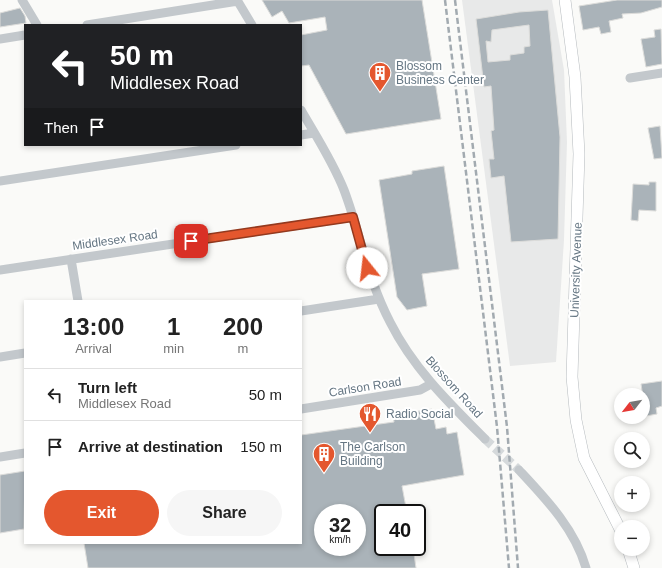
<!DOCTYPE html>
<html lang="en">
<head>
<meta charset="utf-8">
<style>
  body { margin:0; font-family:Arial,sans-serif; background:#f6f6f6; color:#222; height:100vh; display:flex; flex-direction:column; font-size:15px; white-space:nowrap }
  * { box-sizing:border-box; margin:0 }
  p { font-size:13px; color:#767676 }
  .icon { flex:none; width:22px; height:22px; fill:none; stroke:currentColor; stroke-width:2; stroke-linecap:round; stroke-linejoin:round }
  .map { position:relative; flex:1; overflow:hidden }
  .drawer { position:absolute; left:24px; top:300px; width:278px; height:244px; display:flex; flex-direction:column; background:#fff; border-radius:0px; box-shadow:0 2px 6px #0003 }
  .drawer>* { flex:none }
  .hud { position:absolute; left:24px; top:24px; width:278px; height:122px; border-radius:0px; box-shadow:0 2px 6px #0003; background:#202124; color:#fff; overflow:hidden }
  .needle { width:26px; rotate:239deg }
  .tools { position:absolute; left:614px; top:388px; display:grid; gap:8px }
  .tools a { display:grid; place-items:center; width:36px; height:36px; border-radius:50%; background:#fff; box-shadow:0 2px 6px #0003; font-size:20px }
  .speed { position:absolute; left:314px; top:504px; display:flex; gap:8px; font-size:20px; font-weight:700; text-align:center }
  .speed>* { display:grid; place-content:center; width:52px; height:52px; border-radius:50%; background:#fff; box-shadow:0 2px 6px #0003; line-height:1 }
  .speed small { font-size:10px; font-weight:400 }
  .speed .limit { border:2px solid #111; border-radius:6px; background:#fff; color:#111 }
  .pin { position:absolute; display:grid; place-items:center; width:34px; height:34px; color:#fff; margin:-17px; border-radius:8px; box-shadow:0 2px 6px #0006 }
  .me { position:absolute; width:44px; margin:-22px; rotate:344deg; stroke-linejoin:round; filter:drop-shadow(0 0 3px #0008) }
  .turn { display:flex; align-items:center; gap:14px; height:84px; padding:0 20px; font-size:18px }
  .turn .icon { width:52px; height:52px; stroke-width:2.5 }
  .turn b { display:block; font-size:28px; line-height:34px }
  .then { display:flex; align-items:center; height:38px; padding:0 20px; background:#0003; gap:8px; font-size:15px }
  .eta { display:flex; justify-content:space-evenly; align-items:center; height:68px; text-align:center }
  .eta b { font-size:24px; font-weight:600; line-height:28px }
  .button { display:flex; gap:8px; margin-top:auto; padding:8px 20px }
  .button a { flex:1; height:46px; border-radius:24px; background:#e4572e; color:#fff; font-size:16px; font-weight:600; line-height:46px; text-align:center }
  .button a+a { background:#f6f6f6; color:#222 }
  ul { padding:0; list-style:none }
  li { display:flex; align-items:center; gap:12px; height:52px; padding:0 20px; border-top:1px solid #e0e0e0 }
  li div { flex:1 }
  li b { display:block; font-size:15px }
  li em { font-style:normal }
  .map>svg:first-child { display:block }
  .built { fill:#e8e9e9 }
  .building { fill:#aab3b9; stroke:#dcdcda; fill-rule:evenodd }
  .lines { fill:none; stroke-linecap:round; stroke-linejoin:round }
  .minor-tunnel { stroke:#d5d9db; stroke-width:9; stroke-dasharray:9 4.5; stroke-linecap:butt }
  .major-casing { stroke:#b5babe; stroke-width:12 }
  .minor { stroke:#c3c8cc; stroke-width:9 }
  .major { stroke:#fff; stroke-width:11 }
  .rail { stroke:#a2aab0; stroke-width:2.5; stroke-dasharray:6 3; stroke-linecap:butt }
  .route-casing { stroke:#94391e; stroke-width:10 }
  .route { stroke:#e4572e; stroke-width:7 }
  .labels { text-anchor:middle; dominant-baseline:central; stroke-width:4; stroke-linejoin:round; paint-order:stroke }
  .poi-label { font-size:12px; fill:#657683; stroke:#fff; text-anchor:start }
  .street-label { font-size:12px; fill:#657683; stroke:#fff }
</style>
</head>
<body>
<div class="map">
<svg width="662" height="568" viewBox="0 0 662 568">
  <rect width="100%" height="100%" fill="#fafaf8"/>
  <path class="built" d="M462 0H552L564 70 567 142 564 240 556 362 510 366Z"/>
  <path class="building" d="M262 0H422L441 119 346 134 309 65 301 66V35L327 30 325 17 289 23 282 11 272 17Z
    M617 0H662V7L641 13 622 14 623 18 609 21 611 32 601 34 599 27 583 30 579 6Z
    M20 8 25 16 26 23 0 27V13Z
    M548 10 560 137 558 239 511 242 504 176 491 178 489 159H494L491 131 494 130 491 86 484 87 476 19 519 12ZM529 25 530 46 524 47V53L510 55V60L488 62 486 41 491 42 492 30Z
    M661 29 662 64 646 67 641 39 655 37 654 30Z
    M660 126 662 158 654 159 648 128Z
    M444 166 459 269 422 274 427 306 407 310 397 297 379 180 412 174V171Z
    M649 182H656V211L639 210 638 221 631 220 633 184 649 185Z
    M662 381V406L656 408 657 414 646 416 641 384Z
    M432 409 436 429 446 427 447 434 457 432 464 475 402 486 407 513H383V547H413L416 568H88L84 543H301V435L394 422 393 415ZM323 513H357V547H323Z
    M25 471 24 529 0 533V475Z"/>
  <g class="lines">
    <path class="minor-tunnel" d="M485 439 519 470"/>
    <g class="major-casing">
      <path id="major" d="M565 0 575 77 579 154 572 377 576 420 584 458 621 531
        M628 549 634 568"/>
    </g>
    <path class="minor" d="M22 0 37 25
      M237 0 252 25
      M87 25 238 1
      M0 39 25 35
      M630 78 662 73
      M301 110C316 136 333 162 344 190 361 235 367 278 390 322 413 368 449 403 485 439
      M301 135 314 133
      M0 181 236 145
      M71 259 78 301
      M0 270 353 217
      M301 311 379 299
      M0 357 25 353
      M301 409 420 390 431 384
      M0 457 25 453
      M519 470C546 499 575 529 586 568"/>
    <use href="#major" class="major"/>
    <path class="rail" d="M445 0 497 427 509 568
      M455 0 507 427 518 568"/>
  </g>
  <g class="lines">
    <g class="route-casing">
      <path id="route" d="M191 241 353 217 367 268"/>
    </g>
    <use href="#route" class="route"/>
  </g>
  <defs>
    <g id="building-pin" transform="scale(1.15)"><path d="M0 17L-7.5 6A9.5 9.5 0 1 1 7.5 6Z" fill="#e4572e" stroke="#fff"/><path d="M-4-6H4V6H1V3H-1V6H-4ZM-2.5-4.3h1.7v1.8h-1.7ZM.8-4.3h1.7v1.8H.8ZM-2.5-1h1.7V.8h-1.7ZM.8-1h1.7V.8H.8Z" fill="#fff"/></g>
    <g id="restaurant-pin" transform="scale(1.15)"><path d="M0 17L-7.5 6A9.5 9.5 0 1 1 7.5 6Z" fill="#e4572e" stroke="#fff"/><path d="M-5-6h1v4h1v-4h1v4h1v-4h1v5L-1.5 .5V6h-2V.5L-5-1ZM5-6V6H3V1.5H1.5Q1.5-4 5-6Z" fill="#fff"/></g>
  </defs>
  <g fill-rule="evenodd">
    <use href="#building-pin" x="380" y="73"/>
    <use href="#restaurant-pin" x="370" y="414"/>
    <use href="#building-pin" x="324" y="454"/>
  </g>
  <g class="labels">
    <g class="poi-label">
      <text x="396" y="66">Blossom<tspan x="396" dy="14">Business Center</tspan></text>
      <text x="386" y="414">Radio Social</text>
      <text x="340" y="447">The Carlson<tspan x="340" dy="14">Building</tspan></text>
    </g>
    <g class="street-label">
      <text transform="translate(115 240) rotate(-8)">Middlesex Road</text>
      <text transform="translate(576 270) rotate(-88)">University Avenue</text>
      <text transform="translate(365 387) rotate(-9)">Carlson Road</text>
      <text transform="translate(454 387) rotate(48)">Blossom Road</text>
    </g>
  </g>
</svg>
<div class="tools">
<a><svg class="needle" viewBox="-14 -14 28 28"><path d="M0-13l5 13h-10z" fill="#e53935"/><path d="M0 13l5-13h-10z" fill="#767676"/></svg></a>
<a><svg class="icon" aria-label="search" viewBox="0 0 24 24"><circle cx="10" cy="10" r="6"/><path d="M15 15l6 6"/></svg></a>
<a>+</a>
<a>−</a>
</div>
<div class="speed"><div>32<small>km/h</small></div><div class="limit">40</div></div>
<div class="pin" style="left:191px;top:241px;background:#d93025"><svg class="icon" aria-label="arrive" viewBox="0 0 24 24"><path d="M6 21V4h12l-3 4 3 4H6"/></svg></div>
<svg class="me" style="left:367px;top:268px" viewBox="-20 -20 40 40"><circle r="19" fill="#fff"/><path d="M0-13L10 11 0 6-10 11z" fill="#e4572e"/></svg>
<div class="hud">
<div class="turn"><svg class="icon" aria-label="left" viewBox="0 0 24 24"><path d="M17 20v-9H6M10 6l-5 5 5 5"/></svg><div><b>50 m</b>Middlesex Road</div></div>
<div class="then">Then<svg class="icon" aria-label="arrive" viewBox="0 0 24 24"><path d="M6 21V4h12l-3 4 3 4H6"/></svg></div>
</div>
<section class="drawer">
<div class="eta">
<div><b>13:00</b><p>Arrival</p></div>
<div><b>1</b><p>min</p></div>
<div><b>200</b><p>m</p></div>
</div>
<ul>
<li><svg class="icon" aria-label="left" viewBox="0 0 24 24"><path d="M17 20v-9H6M10 6l-5 5 5 5"/></svg><div><b>Turn left</b><p>Middlesex Road</p></div><em>50 m</em></li>
<li><svg class="icon" aria-label="arrive" viewBox="0 0 24 24"><path d="M6 21V4h12l-3 4 3 4H6"/></svg><div><b>Arrive at destination</b></div><em>150 m</em></li>
</ul>
<div class="button"><a>Exit</a><a>Share</a></div>
</section>
</div>
</body>
</html>
